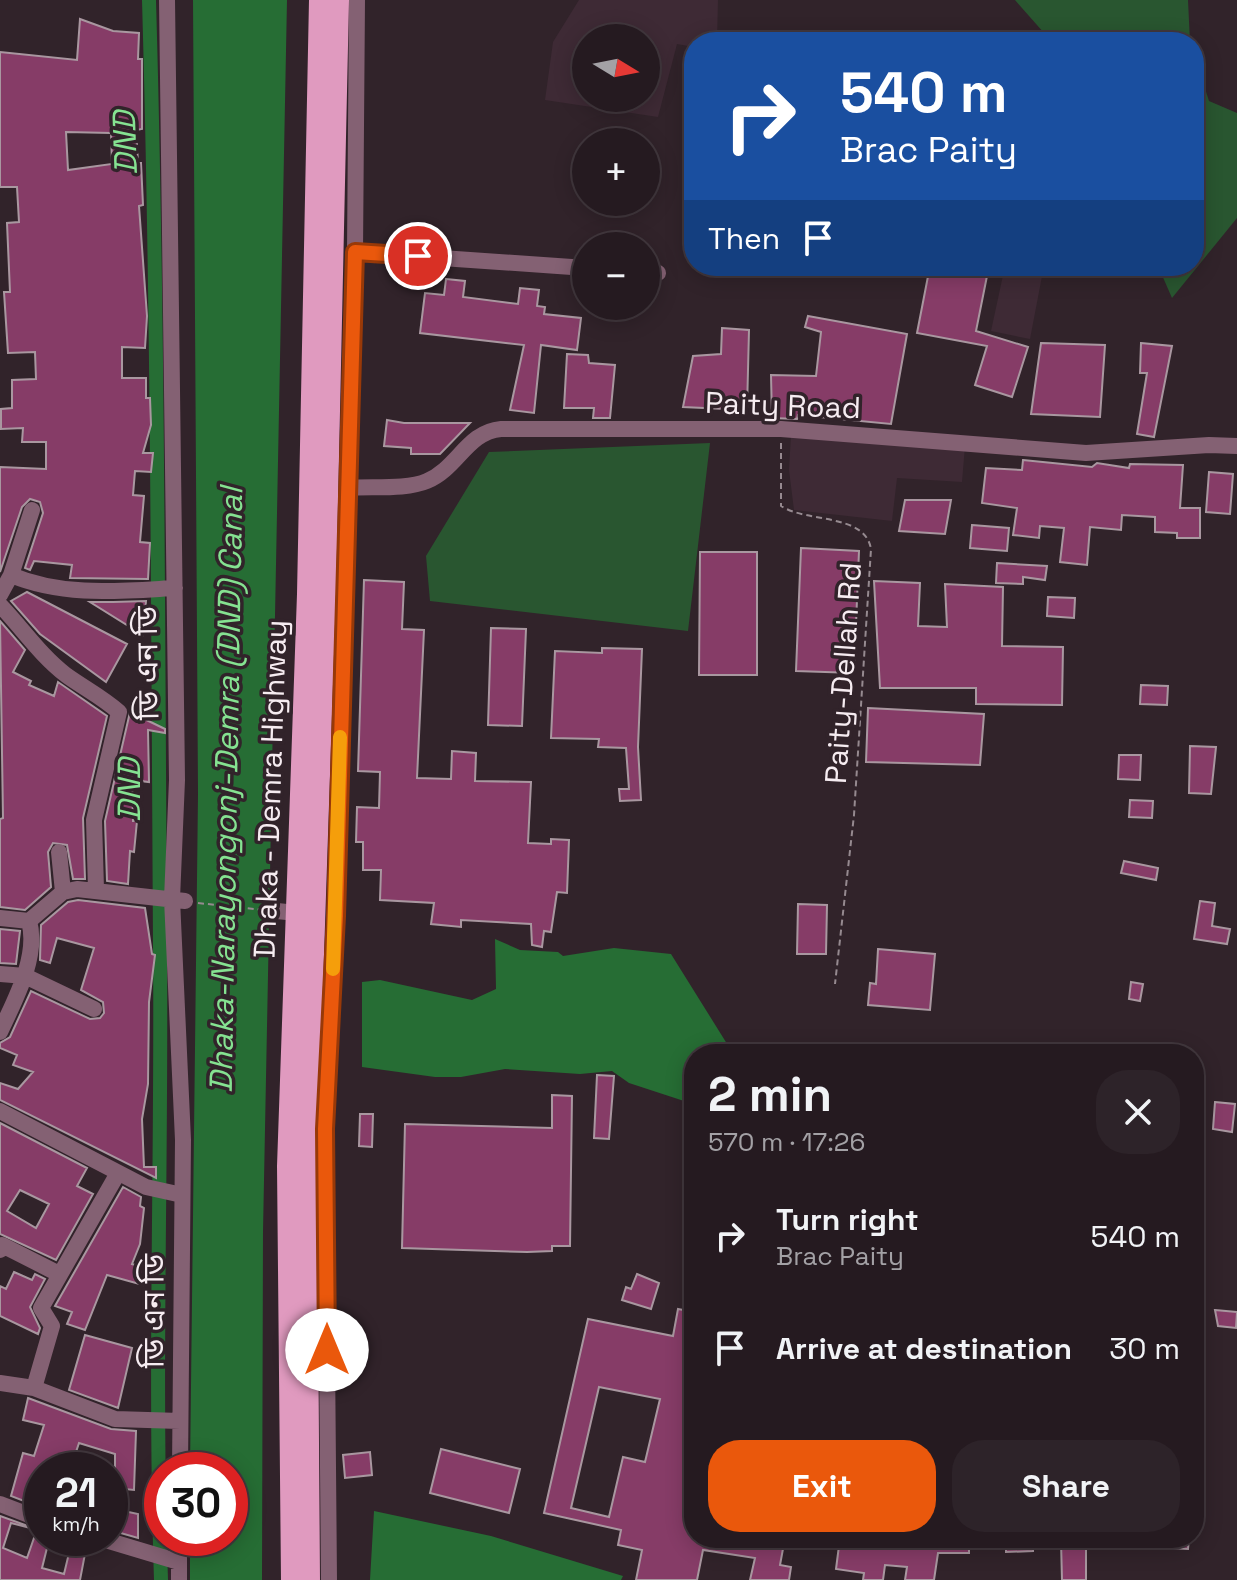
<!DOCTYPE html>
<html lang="en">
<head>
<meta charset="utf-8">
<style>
  body { margin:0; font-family:"Space Grotesk","Noto Sans Bengali",sans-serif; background:#2d2329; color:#f1f3f6; height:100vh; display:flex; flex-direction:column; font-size:30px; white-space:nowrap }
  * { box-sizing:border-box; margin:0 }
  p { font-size:26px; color:#a3a1a5 }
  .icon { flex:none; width:44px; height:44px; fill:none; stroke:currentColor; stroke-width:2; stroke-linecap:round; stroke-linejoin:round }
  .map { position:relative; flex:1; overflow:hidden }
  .panel { position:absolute; left:684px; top:1044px; width:520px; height:504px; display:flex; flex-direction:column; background:#251a20; border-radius:32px; box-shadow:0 4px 20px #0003,0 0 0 2px #42383e }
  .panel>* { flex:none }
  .hud { position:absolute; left:684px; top:32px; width:520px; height:244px; border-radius:32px; box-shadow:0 4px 20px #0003,0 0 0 2px #42383e; background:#1a4fa0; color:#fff; overflow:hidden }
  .needle { width:52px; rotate:100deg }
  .tools { position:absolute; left:572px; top:24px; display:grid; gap:16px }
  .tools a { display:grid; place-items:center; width:88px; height:88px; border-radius:50%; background:#251a20; box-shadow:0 4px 20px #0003,0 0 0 2px #42383e; font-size:40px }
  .speed { position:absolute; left:24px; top:1452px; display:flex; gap:16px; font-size:40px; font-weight:700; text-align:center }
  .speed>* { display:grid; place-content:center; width:104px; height:104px; border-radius:50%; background:#251a20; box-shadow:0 4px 20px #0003,0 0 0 2px #42383e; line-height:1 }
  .speed small { font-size:20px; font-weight:400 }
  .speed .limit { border:12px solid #d22; background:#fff; color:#111 }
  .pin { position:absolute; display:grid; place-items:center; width:68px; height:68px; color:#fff; margin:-34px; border:4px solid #fff; border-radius:50%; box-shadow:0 2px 8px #0007 }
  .me { position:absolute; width:88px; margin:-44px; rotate:0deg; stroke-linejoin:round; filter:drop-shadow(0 0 6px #0008) }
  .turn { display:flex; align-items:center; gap:28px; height:168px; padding:0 24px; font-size:36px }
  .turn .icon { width:104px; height:104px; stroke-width:2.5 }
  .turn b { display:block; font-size:56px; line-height:68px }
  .then { display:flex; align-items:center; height:76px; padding:0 24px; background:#0003; gap:16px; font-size:30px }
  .round { display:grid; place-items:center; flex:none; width:84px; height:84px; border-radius:32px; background:#2d2329 }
  .head { display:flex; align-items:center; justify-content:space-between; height:136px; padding:0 24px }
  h1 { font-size:48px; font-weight:700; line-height:60px }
  .button { display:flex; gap:16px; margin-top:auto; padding:16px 24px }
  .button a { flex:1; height:92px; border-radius:32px; background:#ea580c; color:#fff; font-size:32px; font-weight:700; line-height:92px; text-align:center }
  .button a+a { background:#2d2329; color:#f1f3f6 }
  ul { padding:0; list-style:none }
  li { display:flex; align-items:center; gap:24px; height:112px; padding:0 24px }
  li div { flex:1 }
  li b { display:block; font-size:30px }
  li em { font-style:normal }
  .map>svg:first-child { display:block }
  .built { fill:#3e2a35; fill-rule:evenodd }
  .green { fill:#295630 }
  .water { fill:#266d34 }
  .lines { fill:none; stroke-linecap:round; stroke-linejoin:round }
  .canal { stroke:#266d34; stroke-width:14 }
  .building { fill:#863c67; stroke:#a997a0; stroke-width:2; fill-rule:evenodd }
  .path { stroke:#968a90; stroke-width:2; stroke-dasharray:6 4; stroke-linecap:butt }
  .minor { stroke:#846173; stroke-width:16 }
  .major-bridge { stroke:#e09abf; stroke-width:20 }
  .route-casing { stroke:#983908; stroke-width:20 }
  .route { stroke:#ea580c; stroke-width:14 }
  .slow { stroke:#f59e0b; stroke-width:14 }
  .labels { text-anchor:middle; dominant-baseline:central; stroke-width:7; stroke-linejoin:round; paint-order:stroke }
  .street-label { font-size:30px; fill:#f6ecf1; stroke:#31232a }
  .water-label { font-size:32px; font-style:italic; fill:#85e291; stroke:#31232a }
</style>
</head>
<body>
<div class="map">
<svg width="1237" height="1580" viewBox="0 0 1237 1580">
  <rect width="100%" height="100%" fill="#31232a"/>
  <path class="built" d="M579 0H718L717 42H694V47L677 44 658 117 545 100 553 42ZM586 38H646V98H586Z
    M1005 266 1043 271 1030 339 991 331Z
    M791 435 965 446 962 482 897 478 892 521 794 510 789 470Z"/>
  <path class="green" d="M1015 0H1188L1190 42H1052Z
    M1194 54 1209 101 1237 113V218L1172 298 1158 266H1194Z
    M710 443 688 631 430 601 426 556 489 452Z"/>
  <path class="water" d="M193 0H287L263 1232 262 1580H190V1538H230V1470H190L198 794Z
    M495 939 520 950 558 952 563 956 614 948 671 954 729 1047 724 1054H694V1094L684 1101 629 1083 612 1071 580 1074 505 1069 461 1077H435L362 1067V982L380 980 472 1000 496 989Z
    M374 1511 491 1536 623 1576 621 1580H370Z"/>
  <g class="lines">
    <path class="canal" d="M149 0C158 315 158 630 160 945 162 1157 154 1368 161 1580"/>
  </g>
  <path class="building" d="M80 19 113 31 139 33 138 59H142V129L136 130 138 163H141L143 205 139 206 147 316 145 348 122 347V378H146V398H150L151 425 143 453H153L151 472 135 471 133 495 144 496 140 542 150 543 148 579 70 578 72 565 34 561 30 570 25 568 43 513 40 502 30 499 22 507 0 572V467L46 469V442H22L23 428 1 429V409L12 408V380L36 379 35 352 8 353 4 292H10L7 223 19 222 17 187H0V52L77 60ZM66 132 111 133 112 164 68 170Z
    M930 266H989L976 331 1028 347 1012 397 975 385 987 346 917 333Z
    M446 279 465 281 463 297 518 304 520 288 539 290 537 306 545 307 544 314 581 318 577 350 541 345 534 413 510 410 524 345 420 333 425 293 444 295Z
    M808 316 907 334 891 424 798 415 797 419 772 418 771 375 816 376 821 332 805 327Z
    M722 328 749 330 747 410 683 407 693 356 721 354Z
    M1041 343 1105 345 1100 417 1031 414Z
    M1141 343 1172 346 1154 437 1137 434 1147 373H1140Z
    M567 354 588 355 589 363 615 365 610 418H593L594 408H564Z
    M387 420 404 423H470L440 454H411V448L384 446Z
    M1023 460 1092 467 1097 463 1129 468 1130 464 1183 465 1180 508H1200V538H1177V533L1155 532V517L1122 515 1121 530 1090 527 1087 565 1060 562 1064 528 1040 526 1039 538 1013 535 1017 508 982 503 986 468 1022 470Z
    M1209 472 1233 474 1230 514 1206 512Z
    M905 500H951L945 534 899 531Z
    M972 525 1009 528 1007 551 970 548Z
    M801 548 859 551 854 673 796 671Z
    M700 552H757V675H699Z
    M997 563 1047 566 1045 580 1023 577V584L996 583Z
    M364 580 404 582 402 629 424 630 417 778 451 779 452 751 476 753 475 781 531 782 528 843 551 844V839L569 840 567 893 557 892 551 932 544 931 542 947 532 945 531 924 461 920V927L431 924 434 903 380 900 381 870H363V842H356L357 807 379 808 380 772 358 771Z
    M874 581 920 583 918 626 947 627 945 584 1003 587 1002 646 1063 647 1062 705 976 704V688H880Z
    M27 592 127 644 106 682 40 634 11 601Z
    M1048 597 1075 598 1074 618 1047 616Z
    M146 601 143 635 90 602H113Z
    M0 621 25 650 13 672 31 681 29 685 54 696 58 682 107 716 83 818 85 879H73L67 845 53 843 48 852 51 887 25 910 0 907V819L3 818Z
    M491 628 526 629 522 726 488 725Z
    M602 648 642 649 638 747 641 800 620 801 619 789H629L626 748 598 747 599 739 551 738 555 651 602 653Z
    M1141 685 1168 686 1167 705 1140 704Z
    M868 708 984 714 980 765 866 762Z
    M130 712 165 729V733L148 730 149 782 132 780 133 821H137L134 852 130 851 128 884 107 881 105 821Z
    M1190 746 1216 747 1211 794 1189 793Z
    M1119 755H1141L1140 780 1118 779Z
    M1130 800 1153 801 1152 818 1129 817Z
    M1124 861 1158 868 1156 880 1121 873Z
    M78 900 145 908 152 954 155 955 149 1002 148 1084 142 1119 144 1167H156V1178L0 1100V1083L18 1089 33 1072 13 1065 17 1055 0 1048V1043L10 1037 31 991 90 1019 100 1018 104 1013 103 1002 81 990 94 948 57 938 50 963 40 960 41 925 68 902Z
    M1200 901 1215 903 1212 926 1230 929 1227 944 1194 939Z
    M798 904 827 905 826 954H797Z
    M0 929 20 931 16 964 0 963Z
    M878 949 935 954 930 1010 868 1005 870 983 876 984Z
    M1131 982 1143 984 1140 1001 1129 999Z
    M597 1075 614 1076 609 1139 594 1138Z
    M552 1095 572 1096 570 1246H552V1251L527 1252 402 1248 405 1124 552 1128Z
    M1215 1102 1235 1104 1232 1132 1213 1129Z
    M360 1114H373L372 1147 359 1146Z
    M0 1123 87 1168 77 1186 93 1194 56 1260 0 1234ZM20 1190 49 1204 36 1228 7 1211Z
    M123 1187 141 1197 140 1206 144 1208 140 1244 132 1264 145 1268 143 1285 107 1275 85 1330 67 1324 72 1312 55 1306Z
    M14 1272 32 1280 35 1274 45 1279 30 1307 40 1328 38 1334 0 1316V1286L6 1289Z
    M637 1274 659 1283 651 1309 622 1300 626 1287 631 1289Z
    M678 1309 694 1312 688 1341 694 1342V1538H785L780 1565 791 1567 789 1580H750L755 1558 703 1550 697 1580H636L642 1550 618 1545 621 1530 544 1513 588 1319 673 1336ZM599 1387 660 1399 645 1462 623 1457 609 1517 571 1508Z
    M1215 1310 1237 1312 1236 1328 1218 1326Z
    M85 1335 132 1348 118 1408 69 1390Z
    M28 1398 111 1429 136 1431 134 1490 115 1488V1454L79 1443 70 1470H42V1508L11 1496 23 1453 34 1456 44 1425 23 1420Z
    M441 1449 520 1469 509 1513 430 1493Z
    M370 1452 372 1475 345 1478 343 1455Z
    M110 1508 138 1514V1538L110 1530Z
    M0 1516 42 1531 11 1523 3 1548 27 1558 34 1538H88L80 1580H0ZM48 1544 70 1549 64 1574 42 1568Z
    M840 1538H916L969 1547V1553H938L934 1580H905L907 1567 885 1565 883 1580H863L864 1573 836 1569Z
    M1006 1538H1033V1551L1006 1552Z
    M1151 1538H1189L1188 1549 1151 1547Z
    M1086 1540V1580H1062L1061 1541Z"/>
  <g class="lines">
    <path class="path" d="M781 443V506C807 523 865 513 871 549L854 815 835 984
      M198 903 264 910
      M34 1480 42 1483
      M35 1502 42 1484"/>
    <path class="minor" d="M167 0 177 780 172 899 183 1140 180 1470
      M355 252 586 268
      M646 272 658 273
      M347 488C371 486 406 490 427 481 458 468 467 432 501 429H781L1086 453 1209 445 1237 446
      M11 575C63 597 120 591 175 588
      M0 595 11 575 32 510
      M0 605C23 629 40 655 66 675 84 688 102 697 119 712L94 820 96 889
      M59 852 63 892
      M277 911 306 914
      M0 918 29 921 63 892 77 889 185 901
      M0 974 25 976 94 1009
      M0 1032C15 1000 39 956 29 921
      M0 1111 146 1187 182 1195
      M0 1250 2 1245 59 1274
      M0 1383 34 1388 115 1419 180 1421
      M34 1388 52 1326 41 1308 118 1173
      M0 1504 42 1520
      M99 1538 179 1562
      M179 1580V1538
      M329 1580 325 1129 336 916 355 252 357 0"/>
    <path class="major-bridge" d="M291 1580 287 1166 307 594 319 0
      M310 1580 307 1166 326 594 339 0"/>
  </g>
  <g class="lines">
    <g class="route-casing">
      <path id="route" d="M327 1350 325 1129 336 916 355 252 418 256"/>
    </g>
    <use href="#route" class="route"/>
    <path class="slow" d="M333 969 340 737"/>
  </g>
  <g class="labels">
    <g class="street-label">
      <text transform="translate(783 405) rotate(2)">Paity Road</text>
      <text transform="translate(147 663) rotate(-91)">ডি এন ডি</text>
      <text transform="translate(843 673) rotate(-86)">Paity-Dellah Rd</text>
      <text transform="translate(270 789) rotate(-88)">Dhaka - Demra Highway</text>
      <text transform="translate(153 1311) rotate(-90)">ডি এন ডি</text>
    </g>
    <g class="water-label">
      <text transform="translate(125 143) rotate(-92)">DND</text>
      <text transform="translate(129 790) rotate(-90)">DND</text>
      <text transform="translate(226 790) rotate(-89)">Dhaka-Narayongonj-Demra (DND) Canal</text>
    </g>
  </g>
</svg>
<div class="tools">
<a><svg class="needle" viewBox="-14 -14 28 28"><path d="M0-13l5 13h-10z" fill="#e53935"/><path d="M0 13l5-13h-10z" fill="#a3a1a5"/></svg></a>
<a>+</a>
<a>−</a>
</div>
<div class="speed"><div>21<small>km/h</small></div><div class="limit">30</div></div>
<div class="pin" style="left:418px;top:256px;background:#d93025"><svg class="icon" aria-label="arrive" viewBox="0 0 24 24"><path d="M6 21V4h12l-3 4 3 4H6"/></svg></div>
<svg class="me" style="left:327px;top:1350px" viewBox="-20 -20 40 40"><circle r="19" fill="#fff"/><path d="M0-13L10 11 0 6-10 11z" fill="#ea580c"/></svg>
<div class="hud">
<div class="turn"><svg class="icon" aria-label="right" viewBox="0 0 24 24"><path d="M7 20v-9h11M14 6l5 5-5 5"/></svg><div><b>540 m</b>Brac Paity</div></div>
<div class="then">Then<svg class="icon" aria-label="arrive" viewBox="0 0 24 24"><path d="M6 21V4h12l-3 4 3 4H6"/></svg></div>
</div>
<section class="panel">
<div class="head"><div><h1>2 min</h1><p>570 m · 17:26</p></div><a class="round"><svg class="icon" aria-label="close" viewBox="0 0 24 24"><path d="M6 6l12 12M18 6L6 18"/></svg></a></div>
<ul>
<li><svg class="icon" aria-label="right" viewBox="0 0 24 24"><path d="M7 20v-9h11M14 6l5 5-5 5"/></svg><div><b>Turn right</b><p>Brac Paity</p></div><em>540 m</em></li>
<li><svg class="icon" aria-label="arrive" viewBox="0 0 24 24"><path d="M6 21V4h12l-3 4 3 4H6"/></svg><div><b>Arrive at destination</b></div><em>30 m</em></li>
</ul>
<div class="button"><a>Exit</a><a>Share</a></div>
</section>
</div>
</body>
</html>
